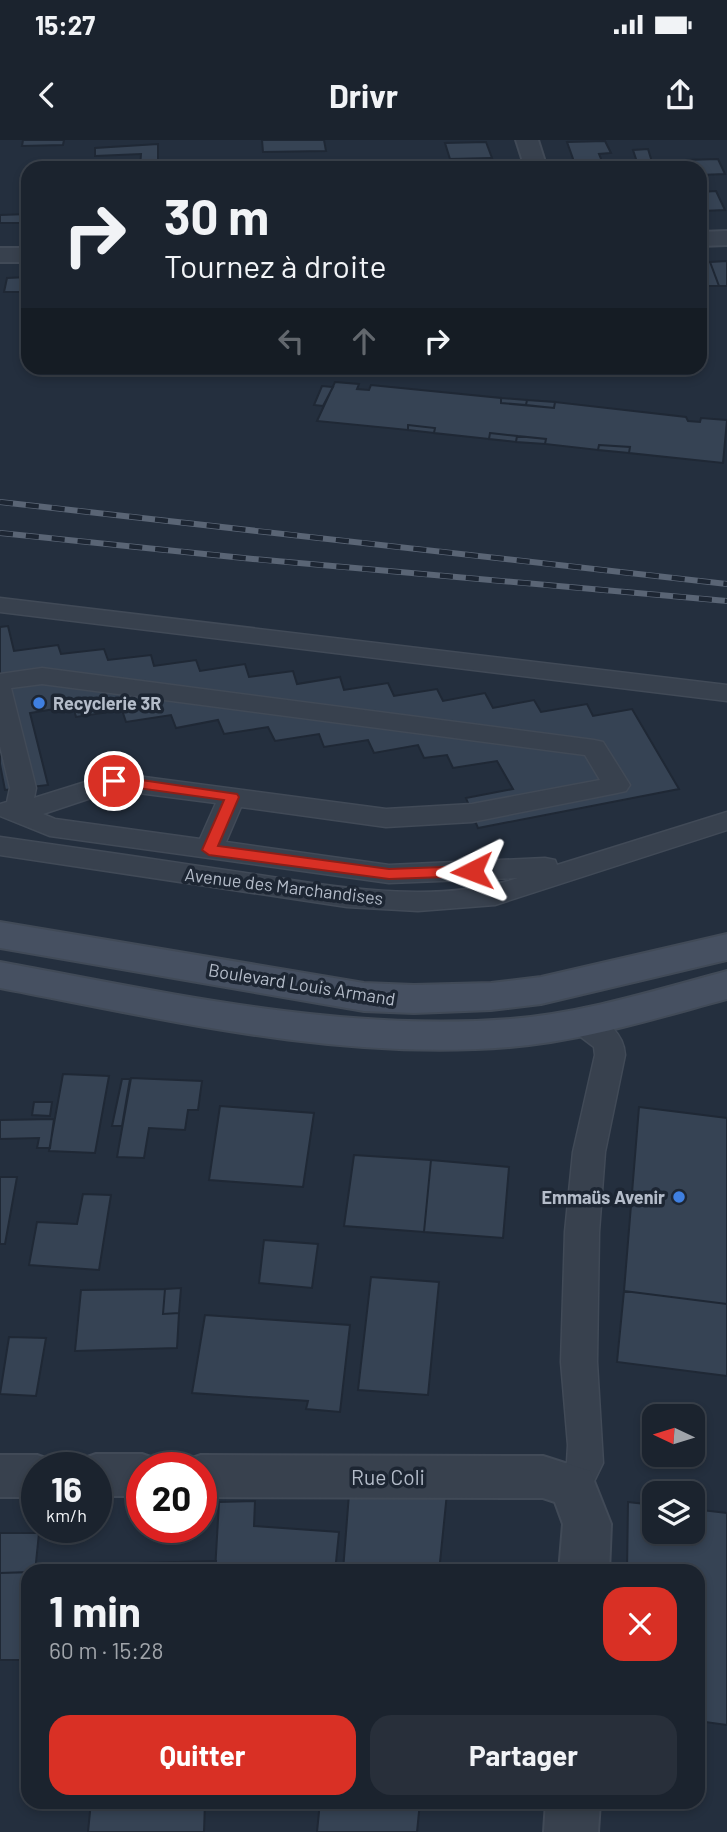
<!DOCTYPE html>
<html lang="fr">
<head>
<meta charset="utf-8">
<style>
  body { margin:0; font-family:Barlow,sans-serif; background:#282f3a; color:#f1f3f6; height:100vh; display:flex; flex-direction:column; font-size:26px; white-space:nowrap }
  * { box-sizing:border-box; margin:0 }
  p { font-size:23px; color:#a0a4aa }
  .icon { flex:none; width:38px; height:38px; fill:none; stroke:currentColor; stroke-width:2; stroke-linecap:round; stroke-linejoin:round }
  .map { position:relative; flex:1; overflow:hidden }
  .side { position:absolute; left:21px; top:1424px; width:684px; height:245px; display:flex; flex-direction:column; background:#1b232e; border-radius:21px; box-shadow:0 4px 10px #0003,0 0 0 2px #39404a }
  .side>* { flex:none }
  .top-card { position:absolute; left:21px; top:21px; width:686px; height:214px; border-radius:21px; box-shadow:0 4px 10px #0003,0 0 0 2px #39404a; background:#1b232e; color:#f1f3f6; overflow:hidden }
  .needle { width:46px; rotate:274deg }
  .tools { position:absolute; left:642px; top:1264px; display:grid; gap:14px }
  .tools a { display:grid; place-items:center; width:63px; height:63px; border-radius:14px; background:#1b232e; box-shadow:0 4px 10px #0003,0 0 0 2px #39404a; font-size:35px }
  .speed { position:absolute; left:21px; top:1312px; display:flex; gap:14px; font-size:35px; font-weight:700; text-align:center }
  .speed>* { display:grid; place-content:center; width:91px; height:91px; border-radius:50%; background:#1b232e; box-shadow:0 4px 10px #0003,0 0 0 2px #39404a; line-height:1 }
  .speed small { font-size:18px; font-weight:400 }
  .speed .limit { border:10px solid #d22; background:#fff; color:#111 }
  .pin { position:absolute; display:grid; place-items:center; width:60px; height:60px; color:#fff; margin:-30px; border:4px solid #fff; border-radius:50%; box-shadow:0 2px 7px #0007 }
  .me { position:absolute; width:77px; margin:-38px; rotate:267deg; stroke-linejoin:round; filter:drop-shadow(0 0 5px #0008) }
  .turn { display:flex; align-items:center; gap:24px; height:147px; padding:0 28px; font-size:32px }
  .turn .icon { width:91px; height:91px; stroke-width:2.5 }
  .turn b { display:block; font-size:49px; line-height:60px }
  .lanes { display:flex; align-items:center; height:66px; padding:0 28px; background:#0003; justify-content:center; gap:35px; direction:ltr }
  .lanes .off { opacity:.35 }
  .round { display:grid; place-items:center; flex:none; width:74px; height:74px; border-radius:21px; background:#282f3a }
  .headline { display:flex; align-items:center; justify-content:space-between; height:119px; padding:0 28px }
  h1 { font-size:42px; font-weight:700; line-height:52px }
  .primary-button { display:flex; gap:14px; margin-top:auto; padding:14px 28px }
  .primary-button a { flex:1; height:80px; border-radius:21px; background:#d93025; color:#fff; font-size:28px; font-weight:700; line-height:80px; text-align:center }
  .primary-button a+a { background:#282f3a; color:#f1f3f6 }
  .status { display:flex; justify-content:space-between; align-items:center; height:49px; padding:0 35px; background:#1b232e; direction:ltr }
  .status svg { height:19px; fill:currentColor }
  header { display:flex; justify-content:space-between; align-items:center; height:91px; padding:0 28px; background:#1b232e; font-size:32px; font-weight:700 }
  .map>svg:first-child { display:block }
  .building { fill:#364354; stroke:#1f2835; stroke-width:2 }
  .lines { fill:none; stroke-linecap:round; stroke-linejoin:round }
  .lane-casing { stroke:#414a57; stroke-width:3 }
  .street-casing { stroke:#414a57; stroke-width:4 }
  .secondary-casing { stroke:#414a57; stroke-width:4 }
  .lane { fill:#38414e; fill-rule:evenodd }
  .street { fill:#38414e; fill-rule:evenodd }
  .secondary { fill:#465061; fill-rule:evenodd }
  .rail-casing { stroke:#5a6575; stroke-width:6 }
  .rail { stroke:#1d2633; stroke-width:4.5; stroke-dasharray:13; stroke-linecap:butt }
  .route { fill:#d93025; stroke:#8d1f18; stroke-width:2 }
  .shop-dot { fill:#3f7fe0; stroke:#1d2633; stroke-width:2.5 }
  .labels { text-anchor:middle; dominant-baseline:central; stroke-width:7; stroke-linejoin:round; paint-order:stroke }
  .poi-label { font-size:18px; font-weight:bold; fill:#b4bcc9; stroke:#1d2633; text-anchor:start }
  .street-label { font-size:18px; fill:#b4bcc9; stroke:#1d2633 }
  .near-street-label { font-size:21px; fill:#b4bcc9; stroke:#1d2633 }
</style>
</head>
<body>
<div class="status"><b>15:27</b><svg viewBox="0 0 49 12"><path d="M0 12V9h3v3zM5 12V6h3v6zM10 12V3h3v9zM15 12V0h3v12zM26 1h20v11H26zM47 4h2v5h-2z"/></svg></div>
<header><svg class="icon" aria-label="back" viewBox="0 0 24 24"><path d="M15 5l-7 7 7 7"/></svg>Drivr<svg class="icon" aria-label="share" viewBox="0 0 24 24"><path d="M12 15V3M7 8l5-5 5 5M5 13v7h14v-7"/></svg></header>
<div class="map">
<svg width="727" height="1692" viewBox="0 0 727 1692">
  <rect width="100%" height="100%" fill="#242f3e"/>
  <path class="building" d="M23 0H64L63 5 22 6Z
    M262 0H324L326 11 263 12Z
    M605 1 611 13 599 14 604 26 576 27 567 2Z
    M486 2 492 18 450 19 445 3Z
    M158 4V28H140L141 14 95 16V8Z
    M648 9 652 22H637L633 10Z
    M492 18 495 28H452L450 19Z
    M718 19 725 34 700 35V28H688L685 20Z
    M716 51 725 70 702 71 700 52Z
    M28 74V83H0V75Z
    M727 121V146H719L710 122Z
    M700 122H710L719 146H700Z
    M28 137V152H4L7 138Z
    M335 242 359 244 357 249 369 250 371 245 501 258V263L554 268 555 262 686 277 688 281 700 282 701 278 727 280 723 323 629 313 630 307 599 305 598 310 545 304 546 299 490 293 489 299 434 293 435 288 408 285V290L317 281Z
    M322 246 333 247 323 266 314 265Z
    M501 258 527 260 526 265 501 263Z
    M527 260 555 262 554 268 526 265Z
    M408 285 435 288 434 293 408 290Z
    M490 293 517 296 516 302 489 299Z
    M517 296 546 299 545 304 516 302Z
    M599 305 630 307 629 313 598 310Z
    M8 486 14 511 58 505 61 514 104 509 108 520 151 515 154 526 196 520 200 531 245 524 249 537 293 531 297 544 340 537 344 550 388 543 394 556 437 549 443 561 485 553 493 568 534 560 541 572 587 564 593 576 632 569 679 649 478 688 466 658 513 649 497 621 453 628 447 615 424 618 418 605 374 613 368 600 324 607 319 594 275 601 268 587 224 594 218 580 176 588 171 575 126 582 122 570 76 577 73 566 30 573 48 645 5 650 0 624V487Z
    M63 934 109 936 95 1013 49 1011Z
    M131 938 202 941 198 970H188L185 990 149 988 144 1018 117 1017Z
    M122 939H130L122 986H112Z
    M34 962H52L50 976 32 975Z
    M220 966 314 973 303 1047 209 1040Z
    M639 967 727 978V1164L624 1151Z
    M54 979 50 1008H37L39 998 0 999V980Z
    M354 1015 431 1020 424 1092 344 1086Z
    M431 1020 509 1027 503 1098 424 1092Z
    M0 1037H17L5 1104H0Z
    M83 1054 111 1055 99 1130 29 1125 37 1082 77 1084Z
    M264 1100 318 1104 312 1148 259 1143Z
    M371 1137 439 1142 428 1255 358 1250Z
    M181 1148 179 1173 163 1174 165 1149Z
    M165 1149 163 1174 179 1173 177 1208 75 1211 81 1150Z
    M624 1151 727 1164V1236L617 1222Z
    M205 1175 350 1185 340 1272 306 1269 308 1261 192 1253Z
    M9 1197 46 1198 36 1256 0 1254Z
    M447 1353 439 1432 343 1431 349 1354Z
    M255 1361 254 1386 339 1392 335 1432H215L219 1362Z
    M628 1362 654 1365V1391H693V1369L727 1373V1585L698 1581V1432H627Z
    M0 1393H39L35 1432 0 1433Z
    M216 1421 215 1432H100V1424Z
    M28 1432V1520H0V1433Z
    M91 1662H205L204 1692H88Z
    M320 1662H420L417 1692H317Z"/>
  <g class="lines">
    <g class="lane-casing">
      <path id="lane" d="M0 458 727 545V561L0 472Z
        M42 528 594 600 603 602 630 645 626 651 617 653 472 682 386 687 241 667 226 702 389 725 545 718 555 720 557 725 727 672V690L495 765 418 771 347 767 0 715V697C77 708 155 719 232 731 324 744 427 767 518 738L389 743 50 696 0 676V664L7 662 10 648 0 606V534ZM42 544 585 615 600 640 472 664 386 669 114 633 34 658 36 648 11 548ZM115 650 216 663 200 699 55 679 43 674Z
        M584 872C605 878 624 893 625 915L605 1012 599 1092 597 1222 603 1323 586 1358 573 1362 560 1358 554 1346 567 1322 568 1305 561 1222 565 1092 573 1012 595 915 594 907 573 891 569 883 573 875Z"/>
    </g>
    <g class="street-casing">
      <path id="street" d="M516 0H538L547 28H525Z
        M727 91V105L700 106V92Z
        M0 108H28V122H0Z
        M96 1314H142L159 1320 163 1328H142V1356H96V1328H75L79 1320Z
        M0 1315H37L54 1321 57 1328H37V1357H0Z
        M201 1315 543 1316 590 1331 611 1384 609 1432H559L563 1384 555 1362 543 1358 201 1357V1328H181L184 1321Z
        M546 1662H600L598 1692H544Z"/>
    </g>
    <g class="secondary-casing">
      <path id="secondary" d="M0 782 364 843 414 845 491 843 541 837 727 794V820L541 864 491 870 414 873 364 871 0 808Z
        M0 822C168 853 338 892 510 879 584 873 656 850 727 831V859C656 878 584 901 510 907 338 921 168 880 0 848Z"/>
    </g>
    <use href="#lane" class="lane"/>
    <use href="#street" class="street"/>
    <use href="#secondary" class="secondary"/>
    <g class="rail-casing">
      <path id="rail" d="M0 362 727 444
        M0 393 253 419 727 461"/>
    </g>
    <use href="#rail" class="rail"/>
  </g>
  <path class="route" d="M114 636 237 654 239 657 218 706 389 729 472 726 480 731 472 736 389 739 209 715 202 710 224 660 109 644V638Z"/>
  <g class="shop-dot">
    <circle cx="39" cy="563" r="7"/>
    <circle cx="679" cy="1057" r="7"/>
  </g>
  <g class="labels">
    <g class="poi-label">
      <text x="53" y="563">Recyclerie 3R</text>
      <text x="665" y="1057" text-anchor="end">Emmaüs Avenir</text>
    </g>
    <g class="street-label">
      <text transform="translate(284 746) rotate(7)">Avenue des Marchandises</text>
      <text transform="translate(302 844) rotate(9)">Boulevard Louis Armand</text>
    </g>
    <g class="near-street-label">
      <text x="388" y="1336">Rue Coli</text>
    </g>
  </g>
</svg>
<div class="tools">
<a><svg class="needle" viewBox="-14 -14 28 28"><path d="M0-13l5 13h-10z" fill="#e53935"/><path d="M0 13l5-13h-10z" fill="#a0a4aa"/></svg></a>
<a><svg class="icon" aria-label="layers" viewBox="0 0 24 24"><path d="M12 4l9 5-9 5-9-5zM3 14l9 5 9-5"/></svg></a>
</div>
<div class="speed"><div>16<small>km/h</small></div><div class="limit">20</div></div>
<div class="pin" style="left:114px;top:641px;background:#d93025"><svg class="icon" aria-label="arrive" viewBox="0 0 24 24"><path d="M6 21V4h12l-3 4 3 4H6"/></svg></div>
<svg class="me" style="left:472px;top:731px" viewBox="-20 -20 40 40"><path d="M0-17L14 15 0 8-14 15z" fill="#d93025" stroke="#fff" stroke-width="4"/></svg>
<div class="top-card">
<div class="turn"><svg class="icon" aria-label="right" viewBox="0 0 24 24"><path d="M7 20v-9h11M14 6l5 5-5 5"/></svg><div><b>30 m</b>Tournez à droite</div></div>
<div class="lanes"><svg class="icon off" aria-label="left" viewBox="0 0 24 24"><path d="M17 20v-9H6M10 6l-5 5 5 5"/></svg><svg class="icon off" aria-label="ahead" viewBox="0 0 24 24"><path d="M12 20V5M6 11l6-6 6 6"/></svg><svg class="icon" aria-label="right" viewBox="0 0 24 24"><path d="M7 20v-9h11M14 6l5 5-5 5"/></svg></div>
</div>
<section class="side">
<div class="headline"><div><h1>1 min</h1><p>60 m · 15:28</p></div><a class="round" style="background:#d93025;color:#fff"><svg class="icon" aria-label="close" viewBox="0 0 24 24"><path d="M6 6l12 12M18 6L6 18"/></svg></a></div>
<div class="primary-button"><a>Quitter</a><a>Partager</a></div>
</section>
</div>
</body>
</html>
